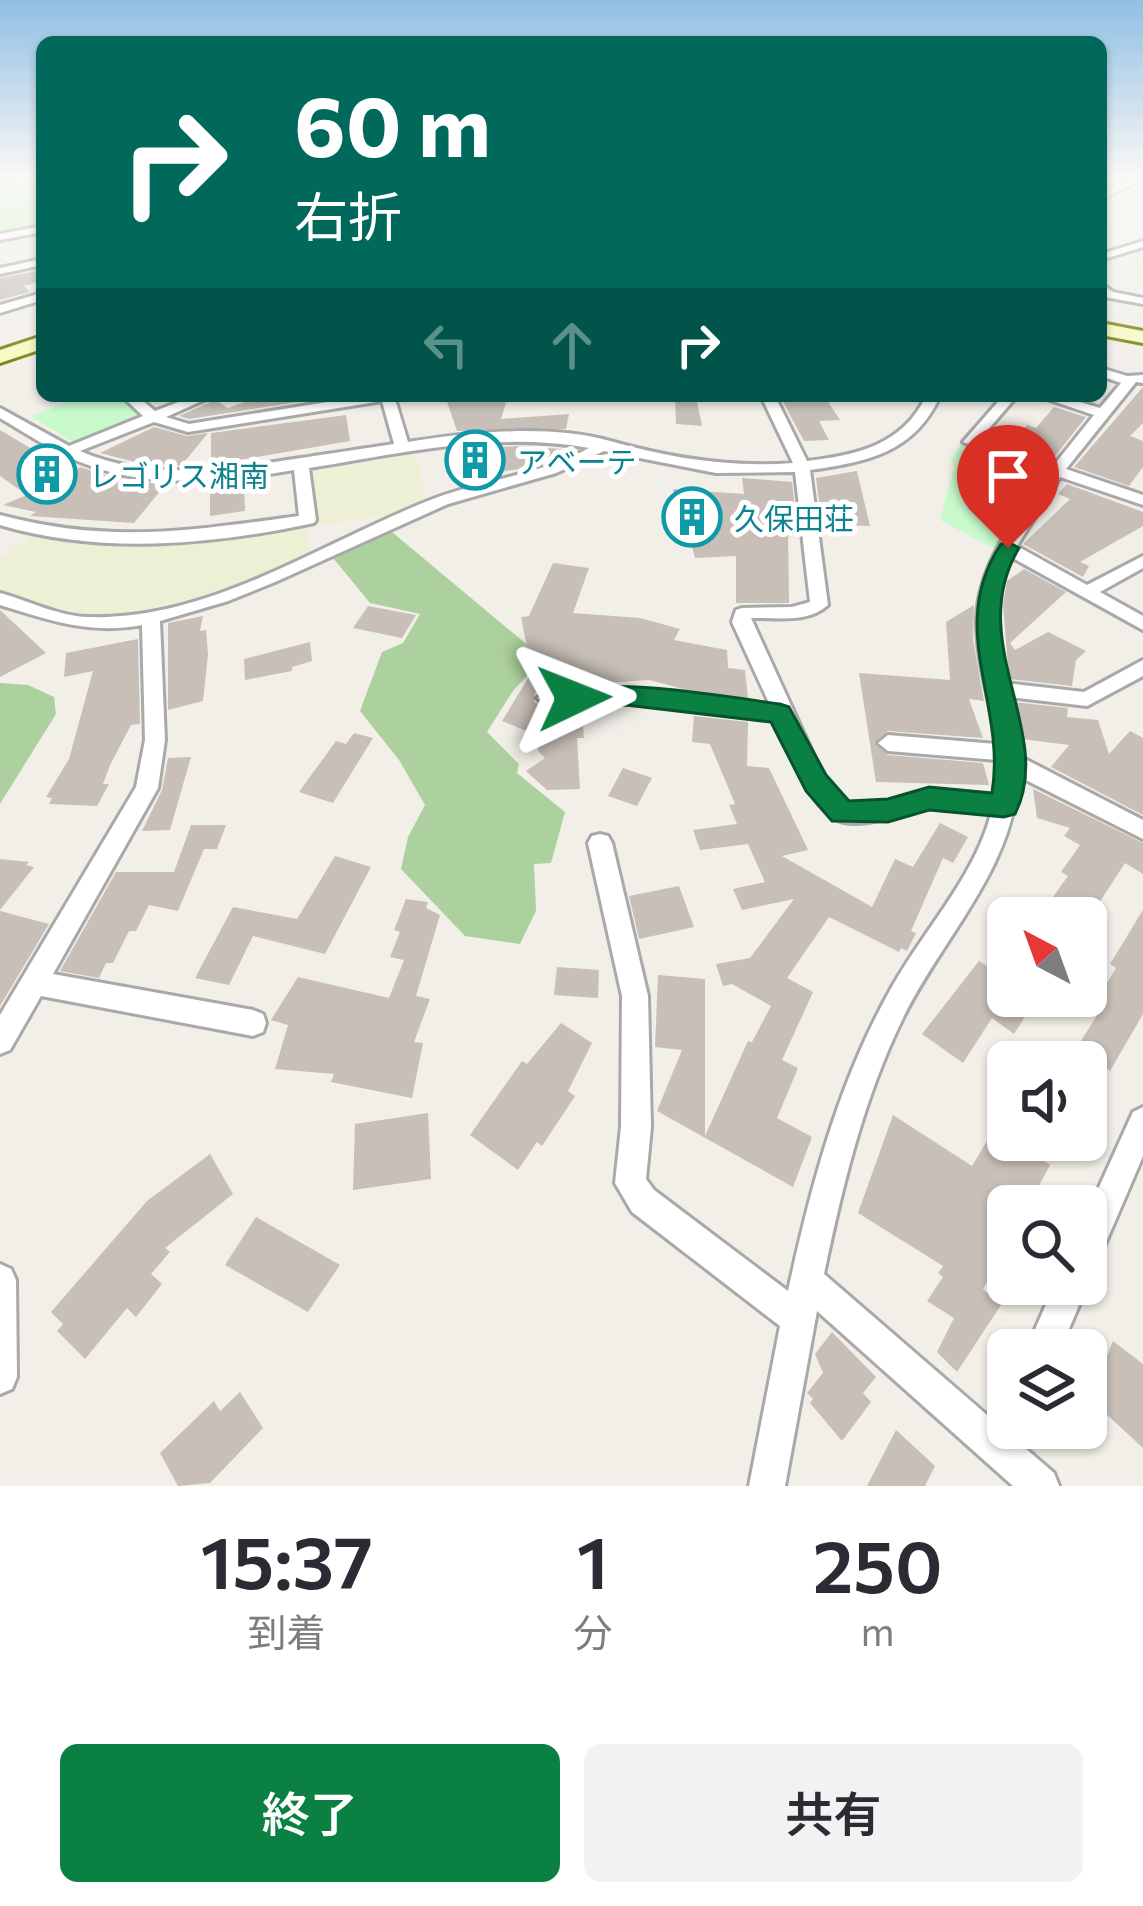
<!DOCTYPE html>
<html lang="ja">
<head>
<meta charset="utf-8">
<style>
  body { margin:0; font-family:Commissioner,"Noto Sans JP",sans-serif; background:#f2f2f3; color:#2b2b33; height:100vh; display:flex; flex-direction:column; font-size:45px; white-space:nowrap }
  * { box-sizing:border-box; margin:0 }
  p { font-size:39px; color:#7c7c81 }
  .icon { flex:none; width:66px; height:66px; fill:none; stroke:currentColor; stroke-width:2; stroke-linecap:round; stroke-linejoin:round }
  .map { position:relative; height:1486px; overflow:hidden }
  .side { display:flex; flex-direction:column; background:#fff; flex:1 }
  .side>* { flex:none }
  .hud { position:absolute; left:36px; top:36px; width:1071px; height:366px; border-radius:18px; box-shadow:0 3px 9px #0004; background:#00695c; color:#fff; overflow:hidden }
  .needle { width:78px; rotate:319deg }
  .tools { position:absolute; left:987px; top:897px; display:grid; gap:24px }
  .tools a { display:grid; place-items:center; width:120px; height:120px; border-radius:18px; background:#fff; box-shadow:0 3px 9px #0004; font-size:60px }
  .pin { position:absolute; display:grid; place-items:center; width:102px; height:102px; color:#fff; margin:-123px -51px; border-radius:50% 50% 50% 0; rotate:-45deg; box-shadow:0 0 12px #0007 }
  .pin .icon { rotate:45deg }
  .me { position:absolute; width:132px; margin:-66px; rotate:88deg; stroke-linejoin:round; filter:drop-shadow(0 0 9px #0008) }
  .turn { display:flex; align-items:center; gap:42px; height:252px; padding:0 60px; font-size:54px }
  .turn .icon { width:156px; height:156px; stroke-width:2.5 }
  .turn b { display:block; font-size:84px; line-height:102px }
  .lanes { display:flex; align-items:center; height:114px; padding:0 60px; background:#0003; justify-content:center; gap:60px; direction:ltr }
  .lanes .off { opacity:.35 }
  .eta { display:flex; justify-content:space-evenly; align-items:center; height:204px; text-align:center }
  .eta b { font-size:72px; font-weight:600; line-height:84px }
  .button { display:flex; gap:24px; margin-top:auto; padding:24px 60px }
  .button a { flex:1; height:138px; border-radius:18px; background:#0b8043; color:#fff; font-size:48px; font-weight:600; line-height:138px; text-align:center }
  .button a+a { background:#f2f2f3; color:#2b2b33 }
  .map>svg:first-child { display:block }
  .farmland { fill:#eef0d5 }
  .forest { fill:#add19e }
  .park { fill:#c8facc }
  .building { fill:#c7bfb8 }
  .lines { fill:none; stroke-linecap:round; stroke-linejoin:round }
  .street-casing { stroke:#a9a9a9; stroke-width:6 }
  .secondary-casing { stroke:#707d05; stroke-width:6 }
  .street { fill:#fff; fill-rule:evenodd }
  .secondary { fill:#f7fabf; fill-rule:evenodd }
  .route { fill:#0b8043; stroke:#07532c; stroke-width:3 }
  .labels { text-anchor:middle; dominant-baseline:central; stroke-width:10; stroke-linejoin:round; paint-order:stroke }
  .far-culture-label { font-size:30px; fill:#0d838f; stroke:#fff; text-anchor:start }
</style>
</head>
<body>
<div class="map">
<svg width="1143" height="1486" viewBox="0 0 1143 1486">
  <rect width="100%" height="100%" fill="#f2efe9"/>
  <path class="farmland" d="M416 454 427 500 391 516 314 525 309 472Z
    M305 526 311 554 244 582 149 612 91 616 0 594V558L34 534 120 545Z"/>
  <path class="forest" d="M392 532 543 658 513 691 487 732 519 764 517 773 565 812 551 863 534 864 536 911 520 944 465 936 401 869 408 837 425 805 399 760 360 711 382 652 403 643 420 614 370 603 333 558Z
    M0 683 28 685 54 697 56 714 0 804Z"/>
  <path class="park" d="M0 174H42V227L0 236Z
    M84 396H118L139 416 74 443 31 416Z
    M962 444 1042 474 995 549 940 520 954 467 950 459Z"/>
  <path class="building" d="M42 270V281L24 286 30 292 0 300V278Z
    M1143 387V423L1130 436 1143 441V467L1129 486 1074 467Z
    M262 396H298V402L189 419 179 416 215 400 228 408Z
    M445 396H508L501 419 569 414 566 429 457 431Z
    M675 396 696 397 702 426 676 424Z
    M825 397 840 420 819 421 829 440 804 441 781 398Z
    M1054 407 1086 417 1052 460 1009 445 1027 425 1036 428Z
    M346 415 350 441 211 465V433Z
    M154 427 187 436 208 433 181 466 135 462 100 453Z
    M0 430 72 473 80 467 114 478 165 485 134 523 30 516 36 512 3 505 27 495 0 476Z
    M518 446 561 449 557 458 526 456 532 466 522 469 453 477 455 450Z
    M857 471 870 526 822 524 816 478Z
    M742 478 792 482 797 528 788 527 789 603H736V556L695 558 692 546H683L673 489 744 494Z
    M244 482 245 511 210 516V484Z
    M1067 484 1143 512V526L1080 562 1089 566 1083 577 1023 544 1070 499 1058 494Z
    M553 563 589 568 573 613 640 618 680 629 674 640 727 650 728 668 745 670 748 698 695 692 649 680 544 687 534 694V702L547 710 582 709 584 738H577L580 789 547 790 526 771 545 758 538 751 537 735 502 721 532 672 521 617 529 616Z
    M1024 569 1066 592 1010 643 1015 650 1048 632 1086 651 1076 660 1072 686 1009 679 1003 604 1007 581Z
    M974 605 973 639 984 701 969 699 983 738 888 731 874 743 888 755 983 763 989 785 876 782 859 673 950 680 946 622Z
    M368 606 416 615 402 638 353 628Z
    M0 610 46 653 0 677Z
    M203 616 200 631 206 630 208 655 203 701 168 710V623Z
    M138 639 140 724 131 725 110 765 103 784H109L97 806 49 804 52 798 46 797 69 759 93 671 64 677 66 653Z
    M310 642 312 661 292 667V671L245 680 244 659Z
    M1014 702 1068 708 1067 717 1098 720 1109 754 1130 731 1143 738V815L1051 767 1069 745 1022 739Z
    M694 716 748 722 747 766 769 768 808 850 782 856 872 907 895 859 913 867 940 823 968 837 953 863 943 858 911 931 916 933 907 951 901 948 899 952 829 917 787 978 813 992 782 1060 798 1068 777 1118 812 1137 793 1187 657 1111 682 1050 655 1047 658 975 705 979V1136L748 1041 752 1042 771 1006 732 984 723 986 716 964 750 958 794 899 742 910 733 889 765 882 748 844 700 850 693 830 737 824 729 805 735 804 710 744 692 742Z
    M354 733 373 738 333 803 299 792 336 741 346 744Z
    M191 757 170 830 142 831 162 790 168 758Z
    M623 768 652 778 637 806 608 796Z
    M1033 789 1143 843V874L1125 863 1086 923V918H1038L1068 876 1061 872 1080 845 1064 836 1070 828 1037 818Z
    M191 825H226L217 849H204L178 911 149 905 136 931H129L113 963H106L99 978 60 971 116 872H174Z
    M335 856 371 867 325 954 253 936 229 985 195 978 233 907 297 919Z
    M0 859 29 862 26 865 34 867 0 910Z
    M679 886 694 927 639 939 629 896Z
    M406 899 428 902 426 908 440 915 416 996 430 999 414 1042 423 1043 412 1098 331 1082 334 1074 275 1069 288 1025 271 1020 298 977 389 998 404 960 390 957 400 932 394 930Z
    M1143 910V1014L1110 1071 1098 1062H1068L1099 1012 1092 1007 1116 968 1110 964Z
    M0 911 49 924 0 1006Z
    M1008 934V996H1038L1014 1034 992 1018 963 1063 922 1034 979 961 987 966Z
    M557 967 599 970 598 998 554 995Z
    M561 1023 592 1043 568 1091 575 1096 542 1146 537 1142 518 1170 470 1135 522 1061 527 1064Z
    M1008 1106V1140H1040L1033 1152 1050 1165 1028 1206H1008V1245L983 1289 1001 1305 957 1372 937 1352 954 1318 927 1301 943 1277 938 1273 943 1266 858 1213 893 1115 972 1166Z
    M428 1113 431 1179 353 1190 355 1124Z
    M210 1154 233 1194 165 1248 170 1252 151 1274 162 1284 136 1317 127 1308 85 1359 57 1331 63 1324 51 1312 147 1201Z
    M256 1217 340 1265 308 1312 225 1265Z
    M832 1332 876 1377 863 1393 871 1402 842 1441 810 1403 813 1399 807 1393 823 1373 815 1354Z
    M1113 1341 1143 1364V1448L1090 1399Z
    M240 1392 263 1428 210 1483 178 1486 160 1453 214 1401 220 1411Z
    M896 1430 935 1466 925 1486H867Z"/>
  <g class="lines">
    <g class="street-casing">
      <path id="street" d="M0 174H16L0 180Z
        M1138 174H1143V179L1101 200V193Z
        M42 226V232L0 240V234Z
        M1143 241V247L1101 260V254Z
        M42 259V265L0 274V268Z
        M1101 283 1113 292 1143 298V304L1105 297 1101 293Z
        M42 293V300L0 313V305Z
        M1101 368 1127 376 1143 375V383L1136 382 1066 469 1143 495V505L1060 477 1017 546 1087 585 1143 556V568L1100 592 1143 616V630L1011 557C992 600 996 637 1005 683L1084 692 1143 660V676L1087 706 1009 697 1019 756 1143 820V839L1018 776C1014 869 941 939 902 1020 863 1100 842 1188 824 1274L1054 1473 1059 1486H1013L817 1311 785 1486H749L780 1326 632 1212 615 1183 621 1127 622 996 588 843 592 836 600 834 608 836 612 843 648 996 651 1127 646 1179 654 1190 788 1291C810 1190 837 1087 887 996 919 935 973 881 991 814 971 812 946 805 926 809 903 813 855 832 834 818 804 797 791 752 777 721L626 703 547 705 537 698 547 691 626 689 770 705 732 622 736 610 742 608 792 607 810 602 795 472 716 473 604 451 556 473 448 504 275 582 228 601 160 621 165 740 158 788 53 974 253 1010 263 1014 266 1023 263 1032 253 1036 41 996 10 1050 0 1054V1015L136 787 145 740 142 625C91 635 48 620 0 605V593C29 601 58 616 88 617 210 621 322 542 433 499 484 479 541 475 589 448 494 431 403 453 309 468L316 520 314 523C211 545 101 555 0 525V515C110 544 189 531 299 516L294 470C229 481 154 489 91 466 58 455 29 435 0 418V408L69 446 143 416 122 396H137L155 411 194 396H213L166 417 189 424 365 396H398L395 399 408 442C471 432 549 424 610 441 670 458 730 468 793 463L761 396H775L807 461C857 455 903 445 926 396H940C914 453 867 462 810 470L828 605C807 624 777 617 751 618L824 778 847 803 888 802 929 790 994 796 997 760 888 751 878 743 888 735 996 744C992 704 977 664 977 623 976 568 1016 515 1048 473L963 442 1003 396H1017L979 440 1054 465 1094 415 1038 396H1060L1100 408 1121 383 1101 376ZM382 401 394 444C363 449 331 453 301 458 229 469 151 482 80 451L154 422 188 432Z
        M1143 1107V1156L1097 1263 1086 1268V1216L1133 1112Z
        M0 1264 11 1269 16 1280 17 1377 12 1389 0 1394Z
        M1086 1278 1088 1284 1060 1350H1026L1055 1284H1086Z"/>
    </g>
    <g class="secondary-casing">
      <path id="secondary" d="M1101 323 1143 331V343L1101 335Z
        M42 336V349L0 363V350Z"/>
    </g>
    <use href="#street" class="street"/>
    <use href="#secondary" class="secondary"/>
  </g>
  <linearGradient id="sky" x2="0" y2="1"><stop stop-color="#8fc0e4"/><stop offset="0.46" stop-color="#f9f8f5"/><stop offset="1" stop-color="#f9f8f5" stop-opacity="0"/></linearGradient>
  <rect width="1143" height="382" fill="url(#sky)"/>
  <path class="route" d="M1008 542 1019 548C963 641 1056 733 1015 814L1004 817 929 810 888 822 832 821 806 791 771 722 626 705 574 708 561 698C584 671 741 699 780 704L789 707 826 775 849 801 888 799 929 787 992 793C1007 704 945 628 1001 544Z"/>
  <defs>
    <g id="building-ring" transform="scale(3)"><circle r="9.5" fill="#fff" stroke="#0f9aa8" stroke-width="1.5"/><path d="M-4-6H4V6H1V3H-1V6H-4ZM-2.5-4.3h1.7v1.8h-1.7ZM.8-4.3h1.7v1.8H.8ZM-2.5-1h1.7V.8h-1.7ZM.8-1h1.7V.8H.8Z" fill="#0f9aa8"/></g>
  </defs>
  <g fill-rule="evenodd">
    <use href="#building-ring" x="475" y="460"/>
    <use href="#building-ring" x="47" y="474"/>
    <use href="#building-ring" x="692" y="517"/>
  </g>
  <g class="labels">
    <g class="far-culture-label">
      <text x="517" y="460">アベーテ</text>
      <text x="89" y="474">レゴリス湘南</text>
      <text x="734" y="517">久保田荘</text>
    </g>
  </g>
</svg>
<div class="tools">
<a><svg class="needle" viewBox="-14 -14 28 28"><path d="M0-13l5 13h-10z" fill="#e53935"/><path d="M0 13l5-13h-10z" fill="#7c7c81"/></svg></a>
<a><svg class="icon" aria-label="sound" viewBox="0 0 24 24"><path d="M4 9h4l5-4v14l-5-4H4zM17 9q2 3 0 6"/></svg></a>
<a><svg class="icon" aria-label="search" viewBox="0 0 24 24"><circle cx="10" cy="10" r="6"/><path d="M15 15l6 6"/></svg></a>
<a><svg class="icon" aria-label="layers" viewBox="0 0 24 24"><path d="M12 4l9 5-9 5-9-5zM3 14l9 5 9-5"/></svg></a>
</div>
<div class="pin" style="left:1008px;top:548px;background:#d93025"><svg class="icon" aria-label="arrive" viewBox="0 0 24 24"><path d="M6 21V4h12l-3 4 3 4H6"/></svg></div>
<svg class="me" style="left:574px;top:698px" viewBox="-20 -20 40 40"><path d="M0-17L14 15 0 8-14 15z" fill="#0b8043" stroke="#fff" stroke-width="4"/></svg>
<div class="hud">
<div class="turn"><svg class="icon" aria-label="right" viewBox="0 0 24 24"><path d="M7 20v-9h11M14 6l5 5-5 5"/></svg><div><b>60 m</b>右折</div></div>
<div class="lanes"><svg class="icon off" aria-label="left" viewBox="0 0 24 24"><path d="M17 20v-9H6M10 6l-5 5 5 5"/></svg><svg class="icon off" aria-label="ahead" viewBox="0 0 24 24"><path d="M12 20V5M6 11l6-6 6 6"/></svg><svg class="icon" aria-label="right" viewBox="0 0 24 24"><path d="M7 20v-9h11M14 6l5 5-5 5"/></svg></div>
</div>
</div>
<section class="side">
<div class="eta">
<div><b>15:37</b><p>到着</p></div>
<div><b>1</b><p>分</p></div>
<div><b>250</b><p>m</p></div>
</div>
<div class="button"><a>終了</a><a>共有</a></div>
</section>
</body>
</html>
